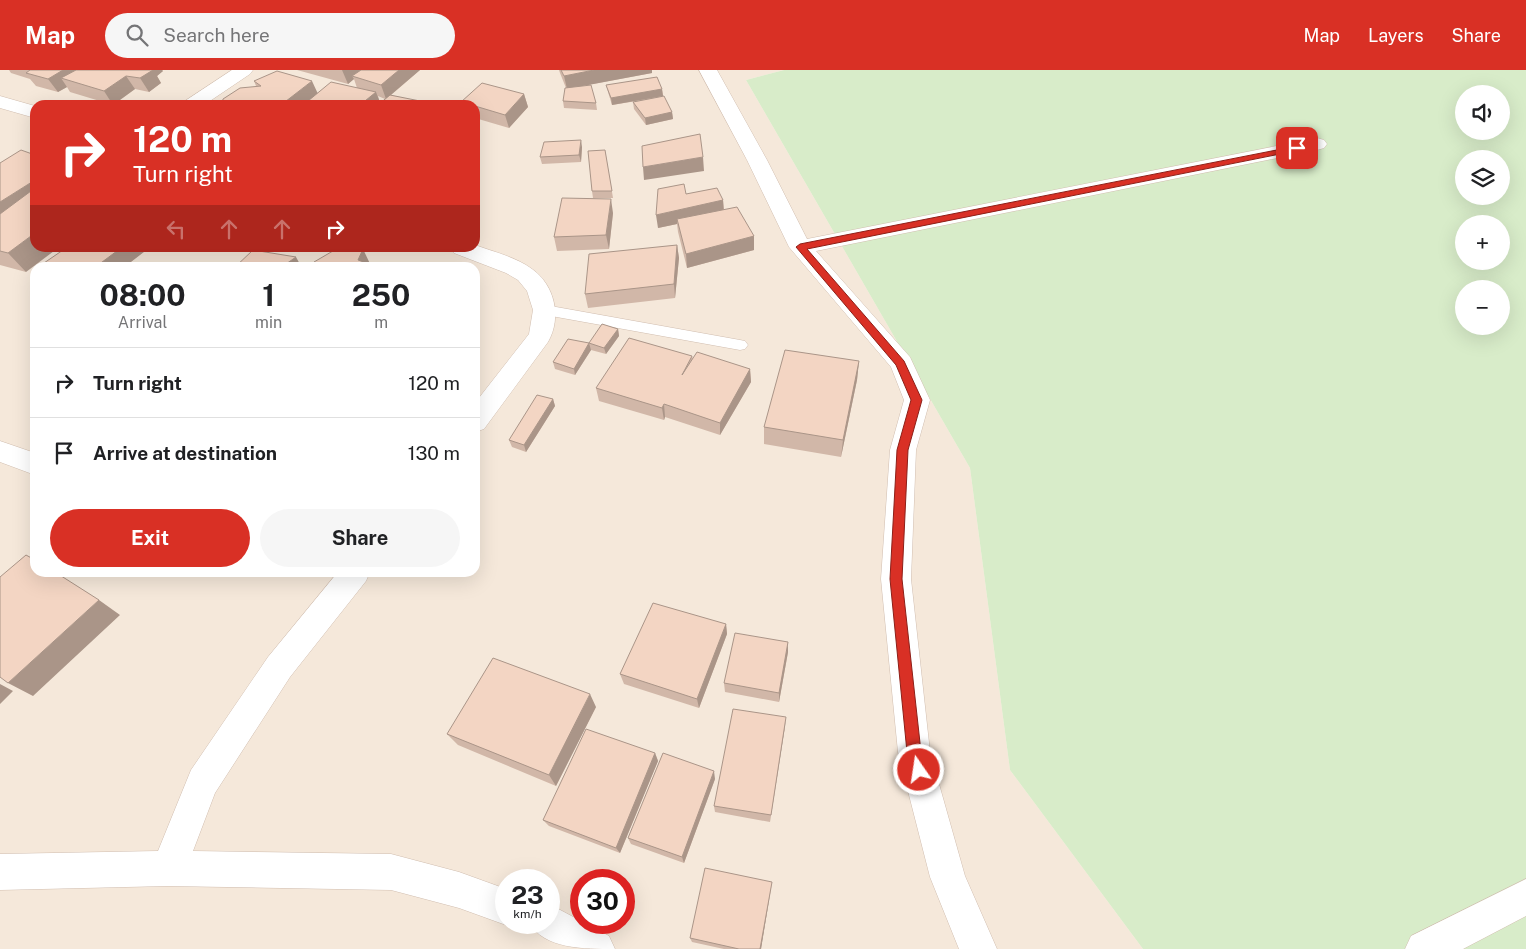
<!DOCTYPE html>
<html lang="en">
<head>
<meta charset="utf-8">
<style>
  body { margin:0; font-family:"Public Sans",sans-serif; background:#f6f6f6; color:#202124; height:100vh; display:flex; flex-direction:column; font-size:19px; white-space:nowrap }
  * { box-sizing:border-box; margin:0 }
  p { font-size:16px; color:#757577 }
  .icon { flex:none; width:28px; height:28px; fill:none; stroke:currentColor; stroke-width:2; stroke-linecap:round; stroke-linejoin:round }
  .map { position:relative; flex:1; overflow:hidden }
  .drawer { position:absolute; left:30px; top:192px; width:450px; height:315px; display:flex; flex-direction:column; background:#fff; border-radius:15px; box-shadow:0 5px 20px #0002 }
  .drawer>* { flex:none }
  .guide { position:absolute; left:30px; top:30px; width:450px; height:152px; border-radius:15px; box-shadow:0 5px 20px #0002; background:#d93025; color:#fff; overflow:hidden }
  .fabs { position:absolute; left:1455px; top:15px; display:grid; gap:10px }
  .fabs a { display:grid; place-items:center; width:55px; height:55px; border-radius:50%; background:#fff; box-shadow:0 5px 20px #0002; font-size:25px }
  .speed { position:absolute; left:495px; top:799px; display:flex; gap:10px; font-size:25px; font-weight:700; text-align:center }
  .speed>* { display:grid; place-content:center; width:65px; height:65px; border-radius:50%; background:#fff; box-shadow:0 5px 20px #0002; line-height:1 }
  .speed small { font-size:12px; font-weight:400 }
  .speed .limit { border:8px solid #d22; background:#fff; color:#111 }
  .pin { position:absolute; display:grid; place-items:center; width:42px; height:42px; color:#fff; margin:-21px; border-radius:10px; box-shadow:0 2px 8px #0006 }
  .me { position:absolute; width:55px; margin:-28px; rotate:347deg; stroke-linejoin:round; filter:drop-shadow(0 0 4px #0008) }
  .turn { display:flex; align-items:center; gap:18px; height:105px; padding:0 20px; font-size:22px }
  .turn .icon { width:65px; height:65px; stroke-width:2.5 }
  .turn b { display:block; font-size:35px; line-height:42px }
  .lanes { display:flex; align-items:center; height:48px; padding:0 20px; background:#0003; justify-content:center; gap:25px; direction:ltr }
  .lanes .off { opacity:.35 }
  .eta { display:flex; justify-content:space-evenly; align-items:center; height:85px; text-align:center }
  .eta b { font-size:30px; font-weight:700; line-height:35px }
  .cta { display:flex; gap:10px; margin-top:auto; padding:10px 20px }
  .cta a { flex:1; height:58px; border-radius:30px; background:#d93025; color:#fff; font-size:20px; font-weight:700; line-height:58px; text-align:center }
  .cta a+a { background:#f6f6f6; color:#202124 }
  ul { padding:0; list-style:none }
  li { display:flex; align-items:center; gap:15px; height:70px; padding:0 20px; border-top:1px solid #e0e0e0 }
  li div { flex:1 }
  li b { display:block; font-size:19px }
  li em { font-style:normal }
  header { display:flex; align-items:center; gap:30px; box-sizing:border-box; height:70px; padding:0 25px; background:#d93025; color:#fff }
  header strong { font-size:24px }
  nav { display:flex; gap:28px; margin-inline-start:auto; font-size:18px }
  .search { width:350px; height:45px; background:#f6f6f6; display:flex; align-items:center; gap:12px; box-sizing:border-box; padding:0 18px; border-radius:28px; color:#757577; font-size:19px }
  .map>svg:first-child { display:block }
  .residential { fill:#f5e8da; fill-rule:evenodd }
  .green { fill:#d8ecc9; fill-rule:evenodd }
  .lines { fill:none; stroke-linecap:round; stroke-linejoin:round }
  .service-casing { stroke:#d1beb0; stroke-width:1 }
  .minor-casing { stroke:#d1beb0; stroke-width:1 }
  .service { fill:#fff; fill-rule:evenodd }
  .minor { fill:#fff; fill-rule:evenodd }
  .wall { fill:#d1b7a8; fill-rule:evenodd }
  .shaded-wall { fill:#aa9588 }
  .building { fill:#f3d5c3; stroke:#aa9588 }
  .route { fill:#d93025; stroke:#8d1f18 }
</style>
</head>
<body>
<header>
<strong>Map</strong>
<div class="search"><svg class="icon" aria-label="search" viewBox="0 0 24 24"><circle cx="10" cy="10" r="6"/><path d="M15 15l6 6"/></svg>Search here</div>
<nav><a>Map</a><a>Layers</a><a>Share</a></nav>
</header>
<div class="map">
<svg width="1526" height="879" viewBox="0 0 1526 879">
  <rect width="100%" height="100%" fill="#fdf6ec"/>
  <path class="residential" d="M0 0H784L746 10 970 398 1010 700 1143 879H0ZM35 35H475V178H35ZM35 198H475V502H35ZM506 810H549V852H506ZM581 810H624V852H581Z"/>
  <path class="green" d="M784 0H1526V879H1143L1010 700 970 398 746 10ZM1464 24H1501V61H1464ZM1464 89H1501V126H1464ZM1464 154H1501V191H1464ZM1464 219H1501V256H1464Z"/>
  <g class="lines">
    <g class="service-casing">
      <path id="service" d="M545 235 740 270 745 271 748 275 745 279 740 280 540 244 538 240 540 236Z"/>
    </g>
    <g class="minor-casing">
      <path id="minor" d="M232 0H253L250 4 204 35H183L185 31Z
        M699 0H717L767 90 807 169 1317 68 1324 70 1327 74 1324 78 1317 80 816 181 910 287 930 330 916 380 911 509 930 682 965 806 997 879H959L930 807 898 682 881 509 890 380 904 330 891 297 789 177 747 90Z
        M0 26 35 36V48L0 38Z
        M475 175C494 182 516 187 532 199 555 215 562 248 548 272L484 359 475 362V333L529 264 533 240 527 221 518 210 506 203 454 183 451 178H475Z
        M0 371 35 383V405L0 392Z
        M338 502H370L366 511 290 607 215 723 193 781 391 784 459 802 506 819V852H512L506 855 459 838 391 820 168 816 0 820V784L158 781 191 700 268 587Z
        M1526 809V846L1463 879H1405L1411 866Z
        M549 834 609 866 615 879C584 879 543 879 529 852H549Z"/>
    </g>
    <use href="#service" class="service"/>
    <use href="#minor" class="minor"/>
  </g>
  <path class="wall" d="M9 0H162L163 1 157 6 161 13 149 22 135 19 113 35 70 22 67 17 58 22 36 16 30 9 11 3Z
    M297 0H420L391 25 430 35H309L308 32 305 35H222L256 16 254 11 318 23 357 18 354 9 348 14ZM378 26 385 29 380 33Z
    M559 0H561L652 3 582 16 596 33 597 40 564 38 563 31 566 18 560 3Z
    M606 15 662 19 663 26 672 42 673 49 646 55 634 39 633 32 655 28 612 35 608 22Z
    M524 24 528 37 509 58 475 48V35H462L461 32Z
    M582 77 581 92 542 94 540 87Z
    M605 80 613 128H593L592 121Z
    M0 93 26 202 0 195Z
    M686 124 723 130 724 140 754 166V180L687 198 678 162 677 154 658 158Z
    M613 143 609 179 557 181 554 167Z
    M677 175 679 188 675 228 588 238 585 224Z
    M66 178H149L123 198H47L44 193Z
    M618 259 619 266 606 284 591 280 575 305 555 299 553 292 589 273Z
    M692 286 693 289 750 299 751 312 720 365 665 347 664 350 599 331 596 318Z
    M859 291 857 310 841 387 764 374V357Z
    M553 329 555 336 526 382 512 377 509 370Z
    M726 554 727 564 699 638 624 614 620 604Z
    M788 572V582L779 632 725 622 724 613Z
    M596 637 556 716 458 675 447 664Z
    M785 656 770 752 715 742 714 736Z
    M655 683 658 691 620 783 549 756 543 750Z
    M715 709 684 793 631 774 628 768Z
    M771 817 761 879H724L692 872 690 868Z"/>
  <path class="shaded-wall" d="M63 0H94L61 8 67 17 58 22 48 9Z
    M144 0H162L163 1 157 6 161 13 149 22 140 8Z
    M342 0H366L352 6 354 9 348 14Z
    M399 0H420L386 29 381 15Z
    M594 0H652V3L567 19 564 6Z
    M126 6 135 19 113 35 104 21Z
    M312 11 318 24 308 31V32L305 35H281Z
    M662 19 663 26 612 35 611 28Z
    M376 22 381 35H360Z
    M524 24 528 37 509 58 505 45Z
    M672 42 673 49 646 55 645 48Z
    M475 62 479 73 475 77Z
    M581 70 582 77 581 92 579 85Z
    M703 87 704 101 644 110 643 97Z
    M35 110V131L0 147V132Z
    M611 129 613 143 609 179 606 165Z
    M723 130 724 144 677 149V154L658 158 656 145Z
    M35 163V178H58L26 202 8 183Z
    M754 166V180L687 198 686 184Z
    M677 175 679 188 675 228 674 214Z
    M121 178H149L123 198H94Z
    M363 179 372 198 358 190Z
    M296 187 302 198H284L283 196Z
    M618 259 619 266 606 284 604 278Z
    M589 273 591 280 575 305 574 299Z
    M859 291 857 310 841 387 843 370Z
    M750 299 751 312 720 365V353Z
    M553 329 555 336 526 382 524 375Z
    M664 334 665 347 664 350 662 338Z
    M99 530 120 545 33 626 8 613Z
    M726 554 727 564 699 638 697 629Z
    M788 572V582L779 632V623Z
    M0 614 13 621 0 634Z
    M590 624 596 637 556 716 549 705Z
    M786 647 785 656 770 752 771 745Z
    M655 683 658 691 620 783 616 778Z
    M714 701 715 709 684 793 682 787Z
    M772 812 761 879H760Z"/>
  <path class="building" d="M30 0H63L48 9 26 3Z
    M76 0H153L140 8 126 6 104 21 61 8Z
    M361 0H399L381 15 352 6Z
    M561 0H594L564 6Z
    M277 1 312 11 281 35H222L223 29 240 18 261 16 254 11Z
    M657 7 662 19 611 28 606 15Z
    M331 12 376 22 360 35H320L308 31Z
    M482 13 524 24 505 45 475 36V35H472L461 32Z
    M591 15 596 33 563 31 565 18Z
    M390 25 430 33 428 35H378Z
    M664 26 672 42 645 48 633 32Z
    M700 64 703 87 643 97 642 76Z
    M581 70 579 85 540 87 544 72Z
    M21 80 35 85V110L0 132V93Z
    M605 80 612 121H592L588 81Z
    M684 114 686 124 717 118 723 130 656 145 658 119Z
    M35 118V163L8 183 0 181V144Z
    M562 128 611 129 606 165 554 167Z
    M737 137 754 166 686 184 677 149Z
    M677 175 674 214 585 224 589 184Z
    M66 178H121L94 198H56L44 193Z
    M338 178H359L363 179 358 190 375 196 373 198H308L314 192Z
    M253 180 296 187 283 196 284 198H234Z
    M602 254 618 259 604 278 589 273 574 299 553 292 568 269 589 273Z
    M629 268 692 286 682 305 697 282 750 299 720 353 664 334 662 338 596 318Z
    M785 280 859 291 843 370 764 357Z
    M537 325 553 329 524 375 509 370Z
    M26 485 35 490V502H55L99 530 8 613 0 607V507Z
    M653 533 726 554 697 629 620 604Z
    M735 563 788 572 779 623 724 613Z
    M493 588 590 624 549 705 447 664Z
    M733 639 786 647 771 745 714 736Z
    M586 659 655 683 616 778 543 750Z
    M663 683 714 701 682 787 628 768Z
    M705 798 772 812 760 879H739L690 868Z"/>
  <path class="route" d="M1297 76 1301 78 1300 80 807 179 904 291 922 330 908 380 902 509 921 682 926 700 924 705 919 707 914 705 907 682 890 509 897 380 911 330 896 295 796 177 800 174Z"/>
</svg>
<div class="fabs">
<a><svg class="icon" aria-label="sound" viewBox="0 0 24 24"><path d="M4 9h4l5-4v14l-5-4H4zM17 9q2 3 0 6"/></svg></a>
<a><svg class="icon" aria-label="layers" viewBox="0 0 24 24"><path d="M12 4l9 5-9 5-9-5zM3 14l9 5 9-5"/></svg></a>
<a>+</a>
<a>−</a>
</div>
<div class="speed"><div>23<small>km/h</small></div><div class="limit">30</div></div>
<div class="pin" style="left:1297px;top:78px;background:#d93025"><svg class="icon" aria-label="arrive" viewBox="0 0 24 24"><path d="M6 21V4h12l-3 4 3 4H6"/></svg></div>
<svg class="me" style="left:919px;top:700px" viewBox="-20 -20 40 40"><circle r="17" fill="#d93025" stroke="#fff" stroke-width="3"/><path d="M0-11L8 9 0 5-8 9z" fill="#fff"/></svg>
<div class="guide">
<div class="turn"><svg class="icon" aria-label="right" viewBox="0 0 24 24"><path d="M7 20v-9h11M14 6l5 5-5 5"/></svg><div><b>120 m</b>Turn right</div></div>
<div class="lanes"><svg class="icon off" aria-label="left" viewBox="0 0 24 24"><path d="M17 20v-9H6M10 6l-5 5 5 5"/></svg><svg class="icon off" aria-label="ahead" viewBox="0 0 24 24"><path d="M12 20V5M6 11l6-6 6 6"/></svg><svg class="icon off" aria-label="ahead" viewBox="0 0 24 24"><path d="M12 20V5M6 11l6-6 6 6"/></svg><svg class="icon" aria-label="right" viewBox="0 0 24 24"><path d="M7 20v-9h11M14 6l5 5-5 5"/></svg></div>
</div>
<section class="drawer">
<div class="eta">
<div><b>08:00</b><p>Arrival</p></div>
<div><b>1</b><p>min</p></div>
<div><b>250</b><p>m</p></div>
</div>
<ul>
<li><svg class="icon" aria-label="right" viewBox="0 0 24 24"><path d="M7 20v-9h11M14 6l5 5-5 5"/></svg><div><b>Turn right</b></div><em>120 m</em></li>
<li><svg class="icon" aria-label="arrive" viewBox="0 0 24 24"><path d="M6 21V4h12l-3 4 3 4H6"/></svg><div><b>Arrive at destination</b></div><em>130 m</em></li>
</ul>
<div class="cta"><a>Exit</a><a>Share</a></div>
</section>
</div>
</body>
</html>
